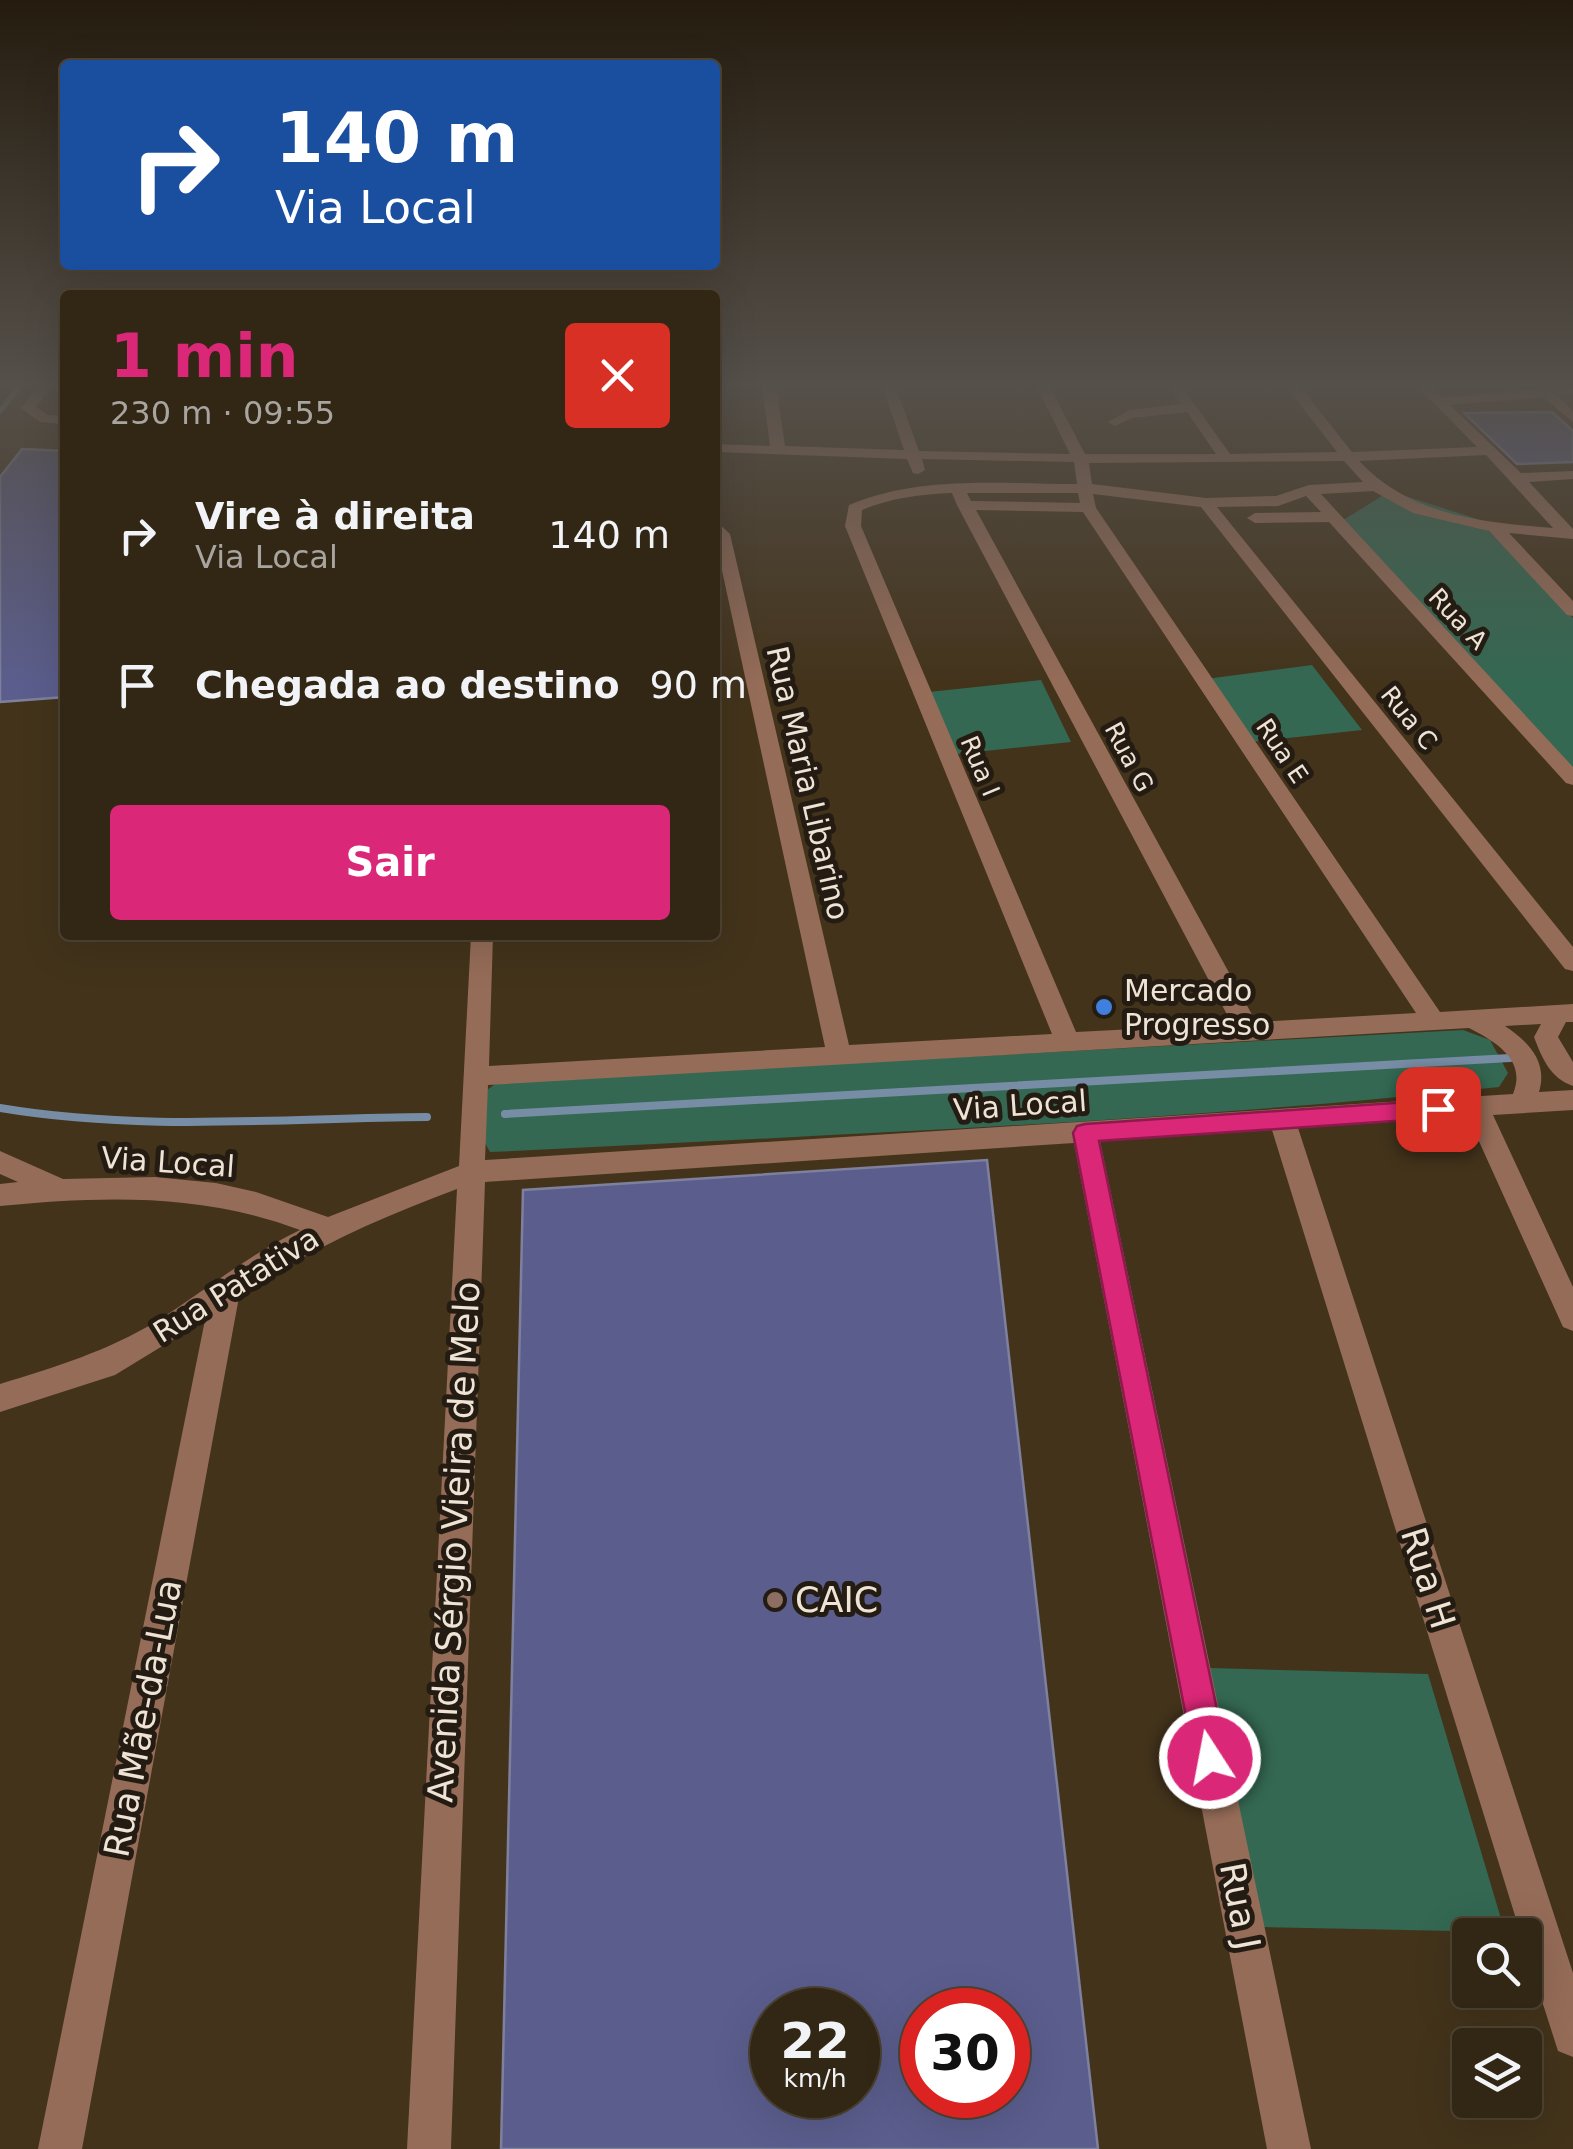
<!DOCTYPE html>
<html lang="pt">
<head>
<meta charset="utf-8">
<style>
  body { margin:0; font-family:"DejaVu Sans",sans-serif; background:#3d3222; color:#f1f3f6; height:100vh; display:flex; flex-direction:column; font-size:38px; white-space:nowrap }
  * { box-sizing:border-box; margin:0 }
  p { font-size:32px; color:#a8a5a0 }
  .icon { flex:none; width:55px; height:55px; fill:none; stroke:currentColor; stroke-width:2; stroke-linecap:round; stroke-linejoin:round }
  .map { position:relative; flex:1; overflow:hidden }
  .drawer { position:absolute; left:60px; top:290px; width:660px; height:650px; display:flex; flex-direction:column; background:#322614; border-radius:10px; box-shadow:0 10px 40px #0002,0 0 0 2px #4d4334 }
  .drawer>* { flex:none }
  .top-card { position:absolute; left:60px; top:60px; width:660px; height:210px; border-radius:10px; box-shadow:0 10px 40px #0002,0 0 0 2px #4d4334; background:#1a4fa0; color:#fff; overflow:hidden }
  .buttons { position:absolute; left:1452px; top:1918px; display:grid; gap:20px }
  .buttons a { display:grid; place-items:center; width:90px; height:90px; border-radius:10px; background:#322614; box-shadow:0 10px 40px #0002,0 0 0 2px #4d4334; font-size:50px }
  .speed { position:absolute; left:750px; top:1988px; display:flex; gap:20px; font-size:50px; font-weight:700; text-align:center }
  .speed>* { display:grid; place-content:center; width:130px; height:130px; border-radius:50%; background:#322614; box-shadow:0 10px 40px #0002,0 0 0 2px #4d4334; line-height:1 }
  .speed small { font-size:25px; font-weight:400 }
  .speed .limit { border:15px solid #d22; background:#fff; color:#111 }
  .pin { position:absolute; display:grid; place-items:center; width:85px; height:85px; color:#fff; margin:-42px; border-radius:20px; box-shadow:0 5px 15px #0006 }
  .me { position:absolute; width:110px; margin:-55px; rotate:349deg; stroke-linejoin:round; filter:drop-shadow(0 0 8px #0008) }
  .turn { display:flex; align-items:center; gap:35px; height:210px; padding:0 50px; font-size:45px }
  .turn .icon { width:130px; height:130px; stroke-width:2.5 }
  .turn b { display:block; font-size:70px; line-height:85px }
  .round { display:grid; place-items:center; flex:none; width:105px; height:105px; border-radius:10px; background:#3d3222 }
  .overview { display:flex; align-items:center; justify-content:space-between; height:170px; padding:0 50px }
  h1 { font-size:60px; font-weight:600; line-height:75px; color:#db2777 }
  .primary-button { display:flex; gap:20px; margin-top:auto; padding:20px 50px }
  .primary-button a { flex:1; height:115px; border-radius:10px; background:#db2777; color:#fff; font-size:40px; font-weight:600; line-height:115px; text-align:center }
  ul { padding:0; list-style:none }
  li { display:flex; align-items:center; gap:30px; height:150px; padding:0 50px }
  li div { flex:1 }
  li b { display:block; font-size:38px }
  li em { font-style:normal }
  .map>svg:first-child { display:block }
  .green { fill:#346852 }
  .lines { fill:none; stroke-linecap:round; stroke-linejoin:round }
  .stream-far1 { stroke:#768da5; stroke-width:5 }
  .stream { stroke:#768da5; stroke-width:8 }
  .building { fill:#5b5e8d; stroke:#7e809d; stroke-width:2.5; fill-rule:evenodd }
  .minor { fill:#956c58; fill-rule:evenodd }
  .route { fill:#db2777; stroke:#8e194d; stroke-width:2.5 }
  .shop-dot { fill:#3f7fe0; stroke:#241c12; stroke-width:4 }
  .education-dot { fill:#8d6e63; stroke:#241c12; stroke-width:4 }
  .labels { text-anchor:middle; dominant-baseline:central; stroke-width:10; stroke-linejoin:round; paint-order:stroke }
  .far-street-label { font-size:25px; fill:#eee3d5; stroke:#241c12 }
  .street-label { font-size:30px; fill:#eee3d5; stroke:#241c12 }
  .poi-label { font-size:30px; fill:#eee3d5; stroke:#241c12; text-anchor:start }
  .near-street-label { font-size:35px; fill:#eee3d5; stroke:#241c12 }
  .near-poi-label { font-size:35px; fill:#eee3d5; stroke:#241c12; text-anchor:start }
</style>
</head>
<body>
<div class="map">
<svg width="1573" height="2149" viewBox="0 0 1573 2149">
  <rect width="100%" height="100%" fill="#43331b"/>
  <path class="green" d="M1390 491 1477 519 1573 618V771L1337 524Z
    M1312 665 1362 730 1251 742 1206 679Z
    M1041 680 1071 742 957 754 929 692Z
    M1463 1030 1490 1040 1508 1073 1499 1087C1172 1122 842 1134 513 1151L490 1152 485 1143 487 1090 498 1082Z
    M1210 1668 1428 1674 1505 1932 1261 1927Z"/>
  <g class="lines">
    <path class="stream-far1" d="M0 411 21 385"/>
    <path class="stream" d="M0 1108C142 1132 284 1118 427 1117
      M505 1114 1510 1058"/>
  </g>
  <path class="building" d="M1552 412 1573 431V462L1517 464 1464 413Z
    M22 449 65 451V697L0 702V477Z
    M987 1160 1098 2149H501L523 1190ZM772 2010H858V2095H772ZM922 2010H1008V2095H922Z"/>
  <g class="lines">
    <path class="minor" d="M39 385H53L36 407 48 415 65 416V424L40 422 21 408Z
      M762 385H776L785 446 904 450 882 385H895L919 451 1070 454 1036 385H1049L1085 454H1216L1187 412 1132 418 1115 426 1108 422 1129 410 1181 404 1168 385H1181L1230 454 1337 452 1285 385H1299L1352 452 1477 447 1416 385H1429L1443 398 1535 389V385L1573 386V394L1557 395 1573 411V422L1543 397 1450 405 1521 473 1573 471V479L1529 482 1573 529V539L1509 533 1573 601V616L1567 615 1489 531 1413 513 1373 491 1321 494 1573 767V785L1566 783 1329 522 1255 523 1247 518 1255 513 1321 512 1306 496 1278 506 1217 507 1573 947V971L1565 969 1201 507 1093 494 1096 508 1440 1012 1573 1004V1022H1566L1558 1037 1573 1062V1086C1550 1078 1542 1058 1534 1037L1541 1024 1505 1026C1529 1042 1548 1062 1539 1092L1573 1090V1110L1493 1115 1573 1287V1331L1563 1327 1468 1117 1298 1128 1573 1973V2057L1558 2051 1525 1948V1935H1521L1272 1130 1100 1141 1311 2149H1267L1074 1143 485 1182 451 2149H407L457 1189C379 1218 307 1250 239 1297L82 2149H38L205 1320 115 1375 0 1412V1384C55 1367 108 1351 157 1321 206 1290 248 1255 300 1230 202 1193 103 1196 0 1206V1184L18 1182 0 1174V1151L63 1179 155 1177 216 1183 256 1192 328 1217 459 1166 471 935H493L489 1066 825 1047 715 538V520L730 534 849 1045 1052 1034 845 526 849 505C920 475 1001 484 1077 484L1074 462 922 459 925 470 918 474 913 473 907 459 715 452V444L770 446ZM1486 455 1553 528C1481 522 1411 516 1359 461ZM1344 461 1363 482 1309 485 1276 496 1206 498 1092 484 1089 463ZM952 493 957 505 1232 1024 1076 1032 861 526 862 510C891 498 920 494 952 493ZM967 493H1078L1080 503 971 501ZM976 510 1083 512 1416 1013 1256 1022ZM1469 1028C1496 1042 1527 1060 1513 1094L485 1160 488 1085Z"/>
  </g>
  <linearGradient id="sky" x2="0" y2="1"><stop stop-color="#251c0f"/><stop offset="0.56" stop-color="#55504a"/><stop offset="1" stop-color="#55504a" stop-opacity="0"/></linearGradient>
  <rect width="1573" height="686" fill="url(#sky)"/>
  <path class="route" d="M1438 1100 1449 1109 1438 1118 1099 1141 1227 1758 1222 1770 1210 1775 1198 1770 1194 1758 1073 1133 1077 1126 1085 1124Z"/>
  <circle class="shop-dot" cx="1104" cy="1007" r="10"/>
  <circle class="education-dot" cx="775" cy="1600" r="10"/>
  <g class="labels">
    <g class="far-street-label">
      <text transform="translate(1458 619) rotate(47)">Rua A</text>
      <text transform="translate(1409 718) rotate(51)">Rua C</text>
      <text transform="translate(1282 751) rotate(56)">Rua E</text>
      <text transform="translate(1129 757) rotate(62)">Rua G</text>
      <text transform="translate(980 766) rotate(67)">Rua I</text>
    </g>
    <g class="street-label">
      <text transform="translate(808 783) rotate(77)">Rua Maria Libarino</text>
      <text transform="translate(1020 1105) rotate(-4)">Via Local</text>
      <text transform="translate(168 1162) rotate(4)">Via Local</text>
      <text transform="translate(236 1285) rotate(-32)">Rua Patativa</text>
    </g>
    <g class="poi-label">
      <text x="1124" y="990">Mercado<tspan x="1124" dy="34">Progresso</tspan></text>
    </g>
    <g class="near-street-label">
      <text transform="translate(454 1542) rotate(-87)">Avenida Sérgio Vieira de Melo</text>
      <text transform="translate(1428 1578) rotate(72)">Rua H</text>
      <text transform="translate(143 1718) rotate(-79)">Rua Mãe-da-Lua</text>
      <text transform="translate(1240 1906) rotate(79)">Rua J</text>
    </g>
    <g class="near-poi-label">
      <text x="795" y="1600">CAIC</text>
    </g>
  </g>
</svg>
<div class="buttons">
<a><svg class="icon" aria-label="search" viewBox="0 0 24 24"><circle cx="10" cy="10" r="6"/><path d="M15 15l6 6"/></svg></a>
<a><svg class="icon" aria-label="layers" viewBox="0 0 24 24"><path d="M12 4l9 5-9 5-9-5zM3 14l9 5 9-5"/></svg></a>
</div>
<div class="speed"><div>22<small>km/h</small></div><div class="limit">30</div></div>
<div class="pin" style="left:1438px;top:1109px;background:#d93025"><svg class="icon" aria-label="arrive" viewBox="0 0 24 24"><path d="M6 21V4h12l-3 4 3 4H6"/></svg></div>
<svg class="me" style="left:1210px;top:1758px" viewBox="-20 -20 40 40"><circle r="17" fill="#db2777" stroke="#fff" stroke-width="3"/><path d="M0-11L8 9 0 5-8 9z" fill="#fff"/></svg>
<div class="top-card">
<div class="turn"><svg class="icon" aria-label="right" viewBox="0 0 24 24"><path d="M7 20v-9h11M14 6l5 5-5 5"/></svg><div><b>140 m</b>Via Local</div></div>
</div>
<section class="drawer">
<div class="overview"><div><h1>1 min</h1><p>230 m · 09:55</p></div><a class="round" style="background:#d93025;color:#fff"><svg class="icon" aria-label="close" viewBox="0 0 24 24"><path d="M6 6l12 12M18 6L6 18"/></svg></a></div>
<ul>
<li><svg class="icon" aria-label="right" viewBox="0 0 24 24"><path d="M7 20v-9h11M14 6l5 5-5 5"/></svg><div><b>Vire à direita</b><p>Via Local</p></div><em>140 m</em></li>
<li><svg class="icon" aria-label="arrive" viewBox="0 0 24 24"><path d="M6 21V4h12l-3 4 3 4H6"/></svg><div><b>Chegada ao destino</b></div><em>90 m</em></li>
</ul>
<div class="primary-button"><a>Sair</a></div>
</section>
</div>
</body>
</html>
